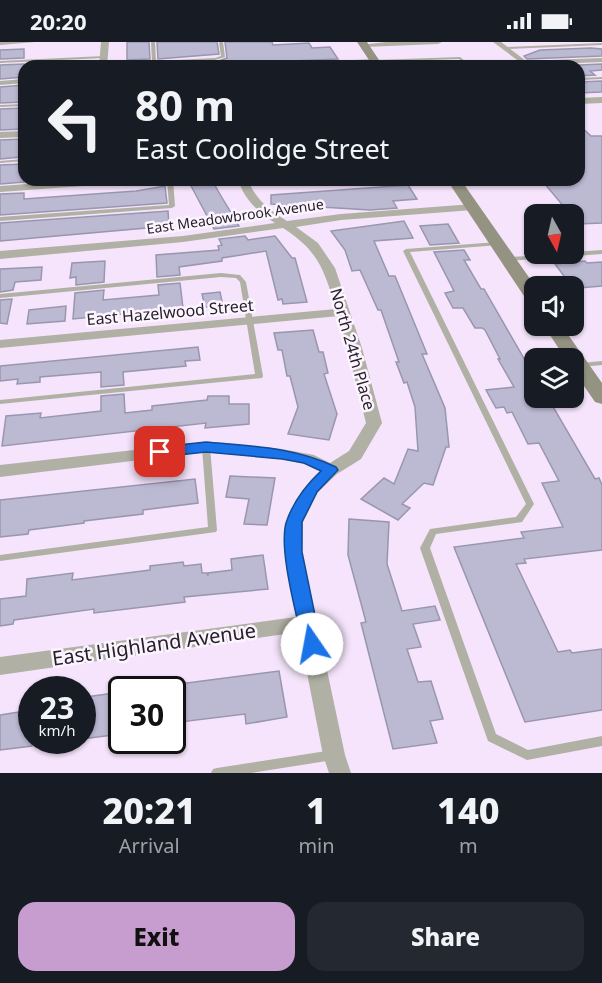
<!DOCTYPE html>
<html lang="en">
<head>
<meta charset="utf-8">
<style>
  body { margin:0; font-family:"Noto Sans",sans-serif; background:#242831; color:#f1f3f6; height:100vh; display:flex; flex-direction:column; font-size:22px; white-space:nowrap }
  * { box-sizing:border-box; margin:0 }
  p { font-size:20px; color:#9ea1a6 }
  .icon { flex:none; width:33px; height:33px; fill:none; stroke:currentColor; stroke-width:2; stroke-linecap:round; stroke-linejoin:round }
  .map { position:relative; height:731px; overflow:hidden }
  .drawer { display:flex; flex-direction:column; background:#171b24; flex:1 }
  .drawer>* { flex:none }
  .guide { position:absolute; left:18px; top:18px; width:567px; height:126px; border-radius:18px; box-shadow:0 2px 4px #0004; background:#171b24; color:#f1f3f6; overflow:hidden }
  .needle { width:39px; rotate:172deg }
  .fabs { position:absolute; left:524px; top:162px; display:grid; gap:12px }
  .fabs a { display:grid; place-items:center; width:60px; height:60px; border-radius:12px; background:#171b24; box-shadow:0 2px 4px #0004; font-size:30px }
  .speed { position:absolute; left:18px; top:634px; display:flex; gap:12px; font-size:30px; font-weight:700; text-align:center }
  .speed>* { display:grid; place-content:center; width:78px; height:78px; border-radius:50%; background:#171b24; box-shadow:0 2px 4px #0004; line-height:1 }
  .speed small { font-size:15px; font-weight:400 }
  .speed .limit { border:3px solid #111; border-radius:9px; background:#fff; color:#111 }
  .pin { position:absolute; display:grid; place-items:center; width:51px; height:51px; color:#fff; margin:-26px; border-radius:12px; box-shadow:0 3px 9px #0006 }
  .me { position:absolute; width:66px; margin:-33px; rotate:348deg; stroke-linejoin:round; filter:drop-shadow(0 0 4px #0008) }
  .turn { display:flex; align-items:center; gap:21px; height:126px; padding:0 18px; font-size:27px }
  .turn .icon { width:78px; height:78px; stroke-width:2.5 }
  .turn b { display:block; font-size:42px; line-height:51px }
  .eta { display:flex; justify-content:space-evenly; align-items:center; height:102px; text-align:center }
  .eta b { font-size:36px; font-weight:800; line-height:42px }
  .cta { display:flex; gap:12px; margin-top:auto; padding:12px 18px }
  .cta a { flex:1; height:69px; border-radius:18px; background:#c69dce; color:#111; font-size:24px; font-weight:800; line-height:69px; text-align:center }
  .cta a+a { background:#242831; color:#f1f3f6 }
  .status { display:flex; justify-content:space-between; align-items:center; height:42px; padding:0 30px; background:#171b24; direction:ltr }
  .status svg { height:16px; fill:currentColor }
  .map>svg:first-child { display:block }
  .building { fill:#bcb9d3; stroke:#9996af; stroke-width:1.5 }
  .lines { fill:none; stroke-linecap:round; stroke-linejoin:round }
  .service { fill:#b0b0a4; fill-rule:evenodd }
  .minor { fill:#b0b0a4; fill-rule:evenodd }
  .tertiary { fill:#b0b0a4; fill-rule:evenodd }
  .secondary { fill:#949382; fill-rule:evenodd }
  .route { fill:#1a73e8; stroke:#114b97; stroke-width:1.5 }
  .labels { text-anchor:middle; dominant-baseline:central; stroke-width:5; stroke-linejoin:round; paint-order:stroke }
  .far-street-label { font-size:14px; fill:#262028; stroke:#fcf5ff }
  .street-label { font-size:16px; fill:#262028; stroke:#fcf5ff }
  .near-street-label { font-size:20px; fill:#262028; stroke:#fcf5ff }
</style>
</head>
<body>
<div class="status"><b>20:20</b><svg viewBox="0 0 49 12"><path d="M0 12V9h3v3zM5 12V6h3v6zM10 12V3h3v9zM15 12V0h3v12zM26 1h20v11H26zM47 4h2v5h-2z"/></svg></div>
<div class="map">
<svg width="602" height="731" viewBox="0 0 602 731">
  <rect width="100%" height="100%" fill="#f5e4fb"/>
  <path class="building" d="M127 0H149L150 17 127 18Z
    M157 0H217L219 12 158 17Z
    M225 0H272L273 3 309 1 312 6 330 5 338 17 251 21 247 24H131L216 20 227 16Z
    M591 6 602 7V14L527 17 524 14 540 8Z
    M24 7V16L0 17V8Z
    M24 22V35L0 37V23Z
    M602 22V28L590 29 595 33 579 34V24H557Z
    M602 39V50L579 51V40Z
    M24 43V60L0 61V45Z
    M24 66V87L0 88V67Z
    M579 83 591 94H602V181L578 182 573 172H570L544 141 579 139Z
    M24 97 21 115 0 117V98Z
    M24 122V140L0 142V123Z
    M213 140 221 154 239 184 214 187 190 142Z
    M408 143 417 157 393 159 397 166 370 168 271 162V153Z
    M165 144 167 161 0 173V152L24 151V157L136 149Z
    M168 169 169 184 0 199V181Z
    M404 179 413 196 374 199 389 234H395L427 312H422L445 366 449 405H446L433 443 424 441 402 462 410 466 398 478 361 457 384 436 394 442 408 407 418 409 415 365 407 340 404 341 396 320H399L381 268H378L360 228 352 229 345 208 331 189Z
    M448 182 459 201 430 203 420 184Z
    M245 194 248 198 275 194 292 216H295L307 260 283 262 282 257 278 258 266 209 222 216V219L179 225 180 233 157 235 156 213 219 208 218 204 222 203 219 197Z
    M464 208 470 218H464L481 247H484L534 334V356H548L595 437 599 436 602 443V508L524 517 526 521 516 522 558 610 570 608 572 611 602 607V668L525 680 454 505 524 496 521 490 563 485 542 441 559 439 539 401 528 402 512 370 507 371 504 365 496 366 486 348 514 345 498 317H500L485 288 482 286H475L463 266H453L445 251 454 249 434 210Z
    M105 219 104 240 76 243V235L70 236 72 221Z
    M585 219 587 221 602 220V244L579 246 576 242H570L555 222Z
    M42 225 41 238 15 240 13 248 0 250V227Z
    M180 241 183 266 73 277 75 251 104 248 103 258 159 253 158 243Z
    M220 250 223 264 205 265 202 252Z
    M12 257 7 282 0 281V258Z
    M66 264 65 279 27 282 29 268Z
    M313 288 319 310H323L328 331 324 332 337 372 329 398 288 392 298 365 290 334H287L282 308H278L274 291Z
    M198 305 200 318 185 319 186 324 123 330 124 343 101 345V330L40 335V340L17 342 18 337 0 339V324Z
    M124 352 125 371 152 368V364L207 358 208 354H229V362H249V382L205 386 206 381 2 404 6 374 41 371 40 376 101 369V354Z
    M230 434 275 436 267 483 244 482 249 457 226 455Z
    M195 437 198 461 143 468V472L84 479V481L29 488 28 492 0 495V458Z
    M349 477 389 480 387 522 402 569 435 564 440 578 413 582 421 605 407 607 418 640 431 639 443 677 430 679 437 701 393 707 361 581 366 580 348 513Z
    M263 513 268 547 184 555 185 560 152 564 94 571V567L14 578 13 582 0 584V557L26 554 27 537 73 531 72 538 150 528V524L183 520 184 524 201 522 202 531H207L208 534V531L232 528 231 517Z
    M279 629 287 675 246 682 245 672 172 681V643Z
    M121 650V692L82 697V658H86V655Z
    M32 668V704L0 708V673Z"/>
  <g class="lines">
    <path class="service" d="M151 0H155L156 19 215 16 221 14 219 0H223L225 15 215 18 103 23 101 22 103 21 152 19Z
      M602 1V3L506 7 504 6 506 5Z
      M104 14 103 16 0 21V19Z
      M460 15 471 24H467L459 17 249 24 251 23 374 17 376 18Z
      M449 21 453 24H400L402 23Z
      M602 35V37L579 38V36Z
      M24 62V64L0 65V63Z
      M24 117V119L0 121V119Z
      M167 138H173L175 164 172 166 0 179V175L169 163Z
      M497 200 500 202 499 203 410 210 534 462 522 480 436 492 430 506 496 692 528 708 602 694V704L527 718 488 699 420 506 430 487 516 475 526 462 403 209 406 207Z
      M602 208V212L508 219 505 217 508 215 573 212V210Z
      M221 231 240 233 246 240 263 334 262 336 0 362V358L255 332 240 240 236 236 221 235 0 256V252Z
      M602 319V323L581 325 577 323 581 321Z
      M206 402 210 405 217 488 216 490 0 519V513L208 485 202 405Z
      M333 708 337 709 339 713 337 717 333 718 251 731H211L213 727 217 726Z"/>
    <path class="minor" d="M0 0H35L0 3Z
      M101 0H109L107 24H99Z
      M386 0H442L438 2 364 5 360 3Z
      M493 0H501L526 19 602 16V20L524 23Z
      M24 37V41L0 43V39Z
      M83 138H130L125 141 0 150V144Z
      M238 138H248C256 158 269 168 287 179L341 172 473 162 478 165 473 168 341 178 296 185 318 201 335 226 362 306 382 381 361 417 337 432 318 450 303 480 302 510 345 713 351 731H329L323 713 299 590 0 633V615L296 575C285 515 270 476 320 429L304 422 282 417 206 410 0 435V423L206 400 282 407 314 413 330 421 349 409 366 381 339 274 0 306V298L336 267C324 228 319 209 283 186L183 200 0 217V209L183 194 275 181C257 169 245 158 238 138Z"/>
    <path class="tertiary" d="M602 55V61L579 62V56Z
      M24 89V95L0 96V90Z"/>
    <path class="secondary" d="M357 0H367L383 24H373Z
      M447 138H461L535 244 534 261 528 260Z
      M544 284H562L602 341V362L595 360 573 328V316H565Z"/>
  </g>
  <path class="route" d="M206 400C251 404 295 405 336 425L338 428 317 450 302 480V510L321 602 318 607 312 610 306 607 303 602C297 574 277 503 287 478 294 459 306 443 321 429L304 421 282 417 206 410 160 415 153 410 160 405Z"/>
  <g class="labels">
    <g class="far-street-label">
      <text transform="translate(235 174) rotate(-8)">East Meadowbrook Avenue</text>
    </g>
    <g class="street-label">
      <text transform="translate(170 270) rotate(-5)">East Hazelwood Street</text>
      <text transform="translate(353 307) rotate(74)">North 24th Place</text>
    </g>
    <g class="near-street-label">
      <text transform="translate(154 602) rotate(-8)">East Highland Avenue</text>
    </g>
  </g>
</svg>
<div class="fabs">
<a><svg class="needle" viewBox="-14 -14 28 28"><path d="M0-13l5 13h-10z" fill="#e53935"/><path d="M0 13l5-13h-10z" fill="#9ea1a6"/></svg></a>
<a><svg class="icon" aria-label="sound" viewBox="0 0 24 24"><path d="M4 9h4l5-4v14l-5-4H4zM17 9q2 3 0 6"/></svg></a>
<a><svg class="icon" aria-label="layers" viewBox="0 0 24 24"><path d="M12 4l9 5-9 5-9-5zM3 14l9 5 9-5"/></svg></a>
</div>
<div class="speed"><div>23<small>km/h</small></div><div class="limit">30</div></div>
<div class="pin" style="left:160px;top:410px;background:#d93025"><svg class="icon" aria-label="arrive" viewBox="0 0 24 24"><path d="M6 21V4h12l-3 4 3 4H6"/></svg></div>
<svg class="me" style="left:312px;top:602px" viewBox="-20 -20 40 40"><circle r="19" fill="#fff"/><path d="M0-13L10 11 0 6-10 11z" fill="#1a73e8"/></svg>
<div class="guide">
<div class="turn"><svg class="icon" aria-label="left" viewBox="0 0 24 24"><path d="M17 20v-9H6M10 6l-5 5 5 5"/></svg><div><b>80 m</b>East Coolidge Street</div></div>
</div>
</div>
<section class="drawer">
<div class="eta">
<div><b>20:21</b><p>Arrival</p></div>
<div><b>1</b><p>min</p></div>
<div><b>140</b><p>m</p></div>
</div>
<div class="cta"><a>Exit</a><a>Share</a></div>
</section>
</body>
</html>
